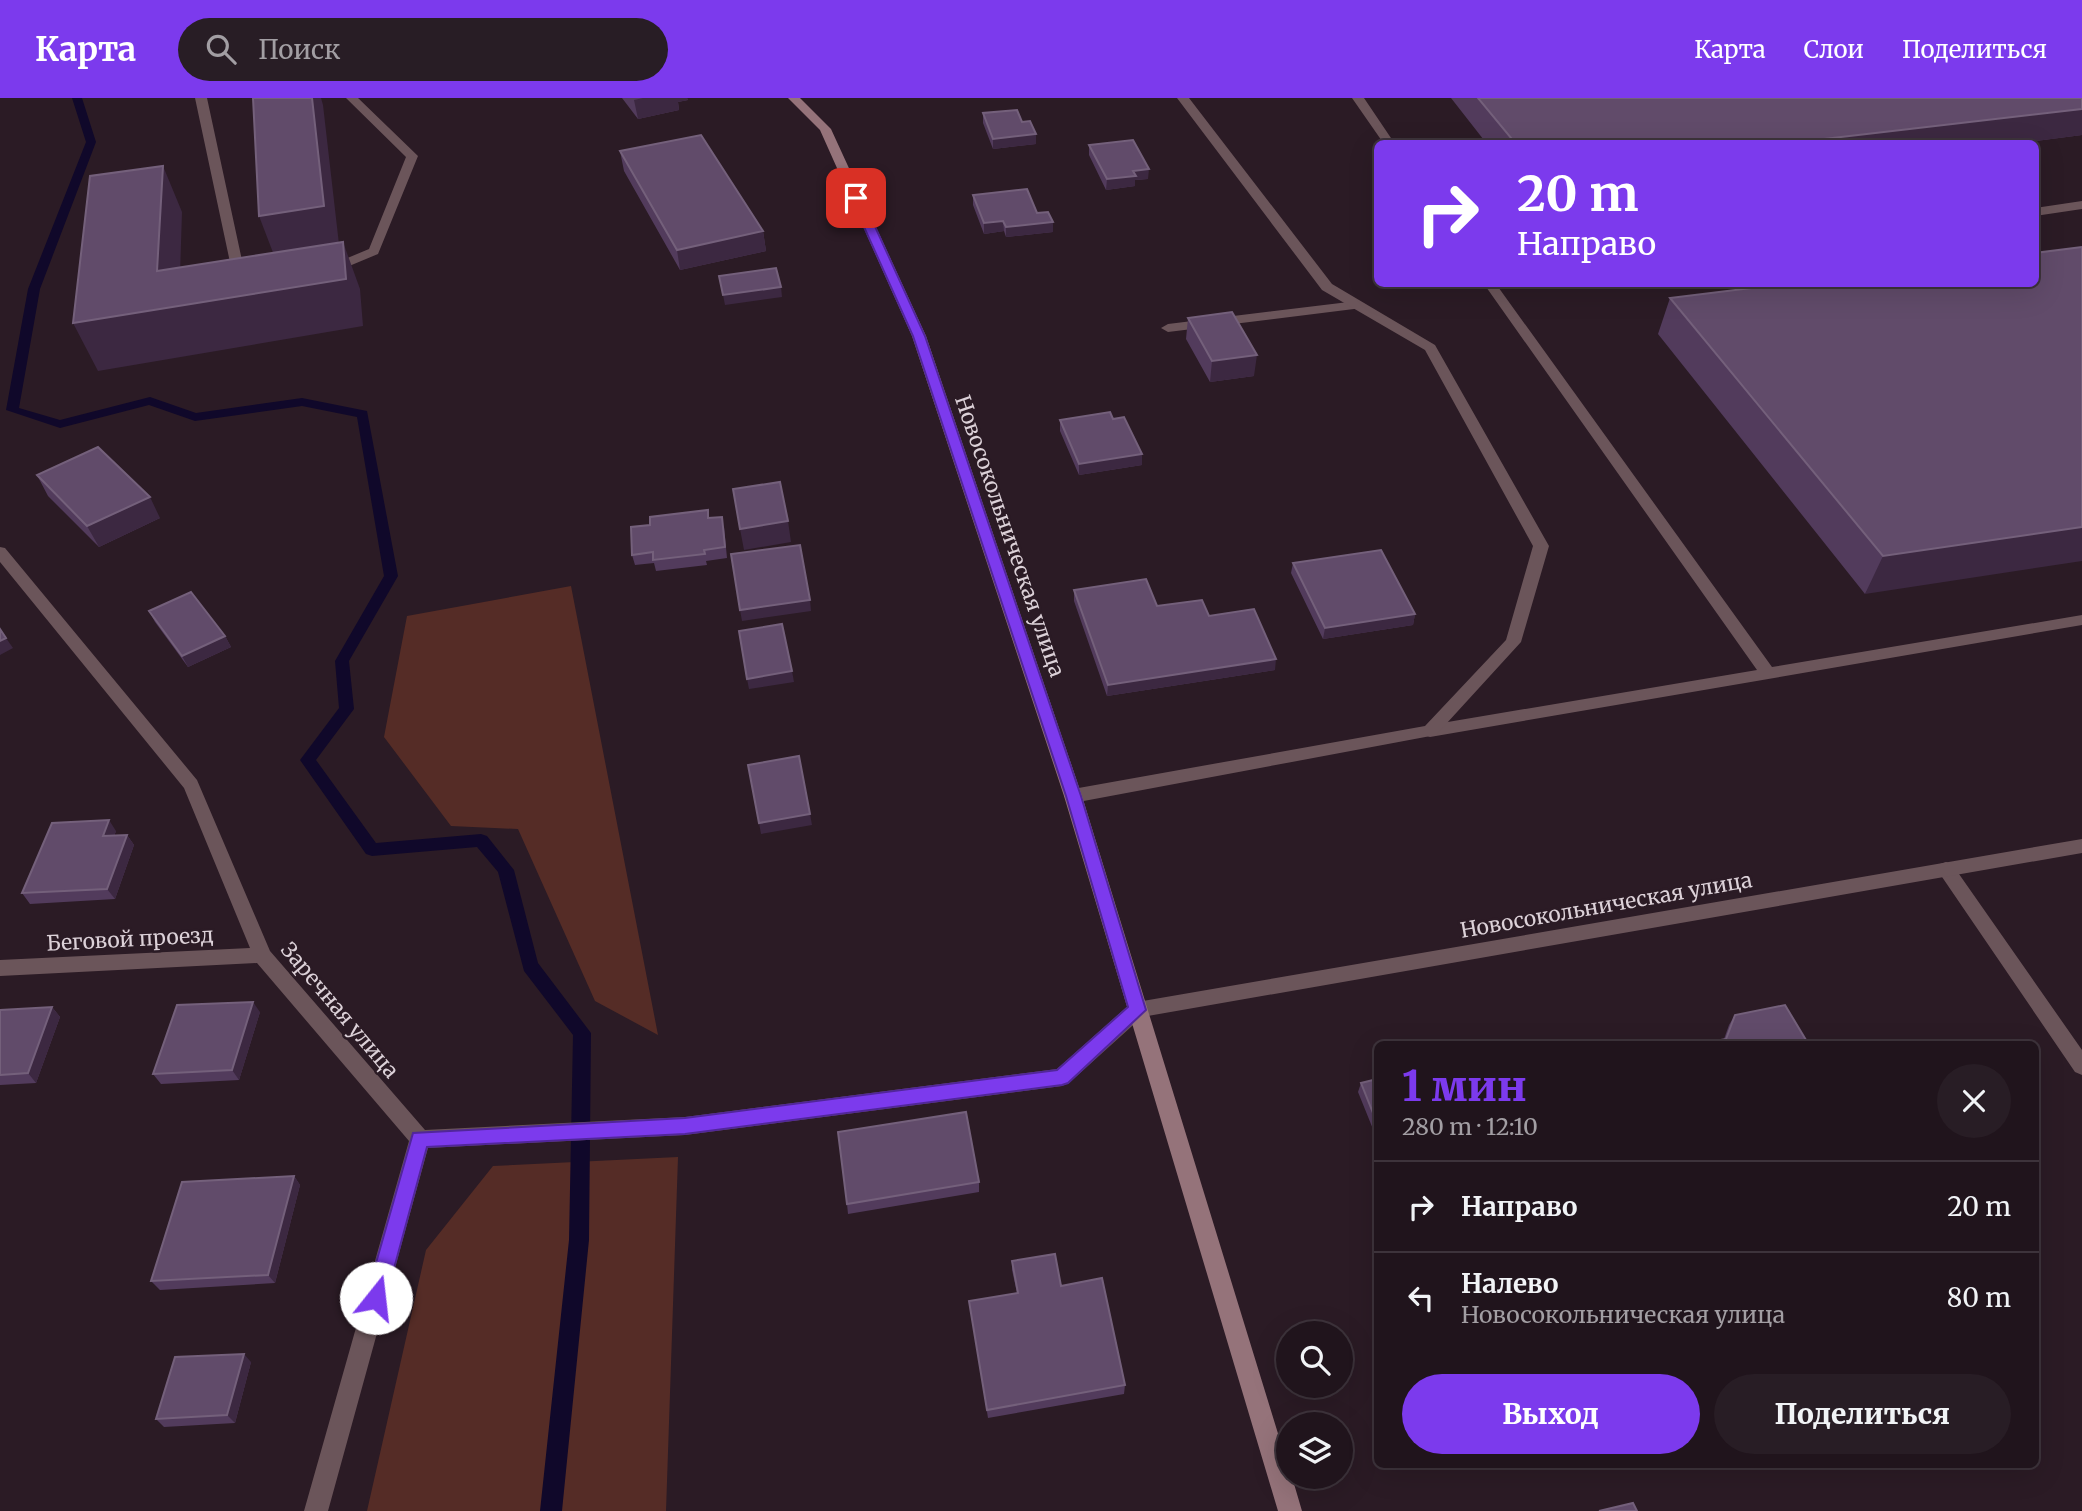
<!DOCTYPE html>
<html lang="ru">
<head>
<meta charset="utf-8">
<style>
  body { margin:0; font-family:Merriweather,serif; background:#281d25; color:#f1f3f6; height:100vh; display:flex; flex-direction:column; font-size:26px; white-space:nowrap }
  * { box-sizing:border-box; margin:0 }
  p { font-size:23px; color:#a29ea3 }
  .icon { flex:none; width:38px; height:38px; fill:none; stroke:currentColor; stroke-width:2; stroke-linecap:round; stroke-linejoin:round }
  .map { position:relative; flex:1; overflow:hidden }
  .panel { position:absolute; left:1374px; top:943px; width:665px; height:427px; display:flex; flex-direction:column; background:#20141c; border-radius:10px; box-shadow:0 7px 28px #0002,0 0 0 2px #3d333b }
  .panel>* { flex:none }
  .top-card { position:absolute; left:1374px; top:42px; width:665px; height:147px; border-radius:10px; box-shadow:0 7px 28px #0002,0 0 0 2px #3d333b; background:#7c3aed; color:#fff; overflow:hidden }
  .controls { position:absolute; left:1276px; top:1223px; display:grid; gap:14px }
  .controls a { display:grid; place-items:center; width:77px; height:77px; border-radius:50%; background:#20141c; box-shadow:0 7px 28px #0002,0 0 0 2px #3d333b; font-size:35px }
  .pin { position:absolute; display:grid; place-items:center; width:60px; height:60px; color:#fff; margin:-30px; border-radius:14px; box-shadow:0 4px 10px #0006 }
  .me { position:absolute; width:77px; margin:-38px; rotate:16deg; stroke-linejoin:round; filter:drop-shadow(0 0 5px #0008) }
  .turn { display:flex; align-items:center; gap:24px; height:147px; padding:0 28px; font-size:32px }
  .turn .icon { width:91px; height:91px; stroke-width:2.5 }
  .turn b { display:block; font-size:49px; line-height:60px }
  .round { display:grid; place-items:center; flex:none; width:74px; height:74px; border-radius:37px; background:#281d25 }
  .head { display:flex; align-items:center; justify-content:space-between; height:119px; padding:0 28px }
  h1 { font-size:42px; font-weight:800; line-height:52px; color:#7c3aed }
  .action { display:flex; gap:14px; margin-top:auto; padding:14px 28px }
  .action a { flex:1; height:80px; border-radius:42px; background:#7c3aed; color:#fff; font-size:28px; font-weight:800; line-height:80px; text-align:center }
  .action a+a { background:#281d25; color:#f1f3f6 }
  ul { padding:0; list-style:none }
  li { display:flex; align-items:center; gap:21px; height:91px; padding:0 28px; border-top:2px solid #3d333b }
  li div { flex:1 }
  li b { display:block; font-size:26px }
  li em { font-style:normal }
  header { display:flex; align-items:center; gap:42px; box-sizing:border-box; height:98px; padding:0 35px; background:#7c3aed; color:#fff }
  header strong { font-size:33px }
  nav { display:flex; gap:38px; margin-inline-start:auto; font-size:24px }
  .search { width:490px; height:63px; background:#281d25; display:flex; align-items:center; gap:18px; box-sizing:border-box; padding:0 24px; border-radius:38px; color:#a29ea3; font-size:26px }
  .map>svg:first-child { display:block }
  .green { fill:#552c26 }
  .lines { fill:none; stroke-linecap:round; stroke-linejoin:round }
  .stream { fill:#10082a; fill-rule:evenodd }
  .service { fill:#6b555a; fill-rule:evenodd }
  .minor { fill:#6b555a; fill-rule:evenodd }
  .secondary { fill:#95737a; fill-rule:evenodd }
  .wall { fill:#523b5c }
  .shaded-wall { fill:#3c2841 }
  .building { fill:#614b6a; stroke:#74607b; stroke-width:2 }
  .route { fill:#7c3aed; stroke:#51269a; stroke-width:2 }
  .labels { text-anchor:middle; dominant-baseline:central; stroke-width:5; stroke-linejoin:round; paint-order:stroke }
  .street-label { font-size:21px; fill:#dcd1d8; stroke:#2b1b25 }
</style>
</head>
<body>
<header>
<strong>Карта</strong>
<div class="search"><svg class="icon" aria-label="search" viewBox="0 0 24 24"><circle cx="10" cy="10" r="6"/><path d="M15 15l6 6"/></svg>Поиск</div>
<nav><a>Карта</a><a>Слои</a><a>Поделиться</a></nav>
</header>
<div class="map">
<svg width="2082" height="1413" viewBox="0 0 2082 1413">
  <rect width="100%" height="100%" fill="#2b1b25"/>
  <path class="green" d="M571 488 658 937 595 903 518 731 451 728 384 639 407 518Z
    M678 1059 666 1413H367L426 1152 493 1068Z"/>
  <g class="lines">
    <path class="stream" d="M72 0H82L96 44 40 191 19 310 60 322 150 299 196 315 302 300 367 313 398 478 349 563 354 611 316 662 376 745 481 736 487 738 514 772 538 865 591 935 589 1142 562 1413H540L569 1142 573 937 524 873 498 774 477 749 372 758 366 756 300 662 339 610 335 563 384 478 357 319 302 308 195 323 149 307 60 330 6 312 28 191 86 44Z"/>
    <path class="service" d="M195 0H207L243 167 255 173V179H247L231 169Z
      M346 0H358L418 58 378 156 330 176 324 172 326 169 369 151 406 59Z
      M1352 0H1364L1395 46H1384Z
      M2082 103V111L2035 118V110Z
      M1484 186H1496L1772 569 2082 517V527L1430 639 1424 637 1422 633 1430 627 1757 572Z
      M1357 203 1363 207 1362 210 1168 234 1161 230 1168 226Z
      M1946 764 1952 766 2082 952V977L2075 974 1940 776 1937 771 1940 766Z"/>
    <path class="minor" d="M1177 0H1189L1332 186 1435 247 1549 448 1521 544 1436 637 1073 705 1067 703 1064 698 1067 693 1073 691 1425 628 1506 542 1533 448 1425 252 1322 192Z
      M0 449 5 450 197 682 270 853 425 1032 685 1019 1057 971 1130 906 1137 904 2082 741V755L1142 919 1069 985 1062 988 685 1037 428 1050 328 1413H304L409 1043 257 865 0 878V862L250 850 184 690 0 464Z"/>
    <path class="secondary" d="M788 0H800L831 31 926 238 1082 698 1288 1368V1379H1292L1302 1413H1278L1064 698 912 238 820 32Z"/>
  </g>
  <path class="wall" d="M622 0H687L688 2 678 4 679 12 638 21Z
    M1451 0H2082V37L2013 46H1487Z
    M983 15 1022 24 1036 36V46L993 51 983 25Z
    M1089 47 1148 81 1135 82V88L1106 92 1089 57Z
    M620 53 763 133 766 153 680 172 624 73Z
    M973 97 1037 115 1053 134 1006 139 1004 133 984 136 973 107Z
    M2082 149 1865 496 1658 236 1670 200Z
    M1188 220 1254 278 1210 284 1186 241Z
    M1060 322 1142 367 1079 377 1060 333Z
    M37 377 160 420 99 449 48 398Z
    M708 412 709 420 724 429 727 460 706 463 707 467 656 473 654 465 635 467 632 457 650 427Z
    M1293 465 1415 516 1413 527 1323 541 1291 475Z
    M1074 492 1209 518 1275 572 1107 598 1074 503Z
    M149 513 225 538 231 549 188 569 155 524Z
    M116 733 114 738 127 737 134 747 115 801 30 806 22 795Z
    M52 909 60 919 36 985 0 987V912Z
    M260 914 239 982 161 986 153 976Z
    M1735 917 1809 947H1708L1710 944 1724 941 1729 927Z
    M1377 981V1041L1358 994 1361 985Z
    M294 1078 300 1087 275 1185 160 1192 151 1183Z
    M979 1084V1094L848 1116 847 1106Z
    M1012 1163 1061 1188 1125 1287 1124 1296 988 1320 969 1203 1017 1195 1012 1172Z
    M251 1264 235 1325 164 1329 156 1321Z"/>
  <path class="shaded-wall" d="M312 0H321L323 7 340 155 277 165 259 118Z
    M643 0H687L688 2 678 4 679 12 638 21 634 2Z
    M2082 11V37L2013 46H1781Z
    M1036 36V46L993 51V41Z
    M163 68 182 114 179 208 343 144 360 191 363 228 98 273 73 225 157 173Z
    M1149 71 1148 81 1135 82V88L1106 92 1107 81 1133 73Z
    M1003 123 1004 133 984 136V125Z
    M1053 124V134L1006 139V129Z
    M763 133 766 153 680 172 677 152Z
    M781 189 782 199 725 207 723 197Z
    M1257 257 1254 278 1210 284 1212 263Z
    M1142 356V367L1079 377V366Z
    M150 399 160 420 99 449 87 428Z
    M788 423 791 444 744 452 740 431Z
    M2082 429V463L1865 496 1883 458Z
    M810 502 811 513 742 523 740 512Z
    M1415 516 1413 527 1323 541 1325 530Z
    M225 538 231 549 188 569 182 558Z
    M6 540 13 550 0 557V543Z
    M1276 561 1275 572 1107 598 1108 587Z
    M792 573 794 584 749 591 747 581Z
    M810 716 812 727 761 736 759 725Z
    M109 722 116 733 110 748 103 738Z
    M127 737 134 747 115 801 107 791Z
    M253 904 260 914 239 982 232 972Z
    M52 909 60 919 36 985 28 975Z
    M294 1078 300 1087 275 1185 268 1177Z
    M244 1256 251 1264 235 1325 227 1317Z"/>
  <path class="building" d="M253 0H312L324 108 259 118Z
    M1478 0H2082V11L1781 46H1516Z
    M1017 12 1022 24 1030 23 1036 36 993 41 983 15Z
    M701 37 763 133 677 152 620 53Z
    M1133 42 1149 71 1133 73 1136 78 1107 81 1089 47Z
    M163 68 157 173 343 144 346 181 73 225 90 78Z
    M1027 91 1037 115 1048 114 1053 124 1006 129 1003 123 984 125 973 97Z
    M2082 149V429L1883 458 1670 200 1784 186H2035V155Z
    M776 170 781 189 723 197 719 178Z
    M1232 214 1257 257 1212 263 1188 220Z
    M1110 314 1113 321 1124 319 1142 356 1079 366 1060 322Z
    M98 349 150 399 87 428 37 377Z
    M780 384 788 423 740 431 733 391Z
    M708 412V420L722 419 725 449 704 452 705 456 653 462V454L632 457 631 429 650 427V419Z
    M800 447 810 502 740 512 731 456Z
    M1381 452 1415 516 1325 530 1293 465Z
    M1146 481 1157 508 1202 502 1209 518 1254 511 1276 561 1108 587 1074 492Z
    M191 494 225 538 182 558 149 513Z
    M782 526 792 573 747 581 739 533Z
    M0 531 6 540 0 543Z
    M799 658 810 716 759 725 748 667Z
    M109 722 103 738 127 737 107 791 22 795 52 725Z
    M253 904 232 972 153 976 177 907Z
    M1785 907 1809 947H1711L1710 944 1726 941 1735 917Z
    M52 909 28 975 0 977V912Z
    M1377 981V1025L1361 985Z
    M966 1014 979 1084 847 1106 838 1034Z
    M294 1078 268 1177 151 1183 182 1084Z
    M1055 1156 1061 1188 1102 1180 1125 1287 987 1312 969 1203 1018 1195 1012 1163Z
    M244 1256 227 1317 156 1321 175 1259Z
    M1633 1405 1637 1413H1599Z"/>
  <path class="route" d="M856 96 862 100 925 238 1081 698 1146 912 1068 985 1062 987 685 1036 427 1049 386 1200 383 1207 376 1210 368 1207 366 1200 413 1035 685 1020 1057 972 1128 909 1066 698 913 238 851 100Z"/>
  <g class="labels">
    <g class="street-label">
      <text transform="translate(1010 438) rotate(71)">Новосокольническая улица</text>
      <text transform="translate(1606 807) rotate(-10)">Новосокольническая улица</text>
      <text transform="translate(130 841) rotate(-3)">Беговой проезд</text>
      <text transform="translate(340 912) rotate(50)">Заречная улица</text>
    </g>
  </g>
</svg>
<div class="controls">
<a><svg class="icon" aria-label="search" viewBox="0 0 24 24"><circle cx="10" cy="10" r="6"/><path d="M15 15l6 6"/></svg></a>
<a><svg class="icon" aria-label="layers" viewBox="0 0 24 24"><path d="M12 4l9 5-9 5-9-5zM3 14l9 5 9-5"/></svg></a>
</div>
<div class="pin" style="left:856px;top:100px;background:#d93025"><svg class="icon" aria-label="arrive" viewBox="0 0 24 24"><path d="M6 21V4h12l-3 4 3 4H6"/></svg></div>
<svg class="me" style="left:376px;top:1200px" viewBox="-20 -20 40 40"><circle r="19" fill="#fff"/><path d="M0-13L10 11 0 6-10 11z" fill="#7c3aed"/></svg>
<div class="top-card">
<div class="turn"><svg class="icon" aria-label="right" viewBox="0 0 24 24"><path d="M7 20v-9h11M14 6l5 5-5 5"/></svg><div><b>20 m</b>Направо</div></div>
</div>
<section class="panel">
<div class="head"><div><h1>1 мин</h1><p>280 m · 12:10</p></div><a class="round"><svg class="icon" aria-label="close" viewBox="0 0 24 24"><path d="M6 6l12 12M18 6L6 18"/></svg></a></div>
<ul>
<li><svg class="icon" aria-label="right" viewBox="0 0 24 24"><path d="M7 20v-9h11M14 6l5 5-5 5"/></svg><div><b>Направо</b></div><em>20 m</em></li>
<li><svg class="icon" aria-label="left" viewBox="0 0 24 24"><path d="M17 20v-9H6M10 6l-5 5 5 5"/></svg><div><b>Налево</b><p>Новосокольническая улица</p></div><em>80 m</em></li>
</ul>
<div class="action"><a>Выход</a><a>Поделиться</a></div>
</section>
</div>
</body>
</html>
